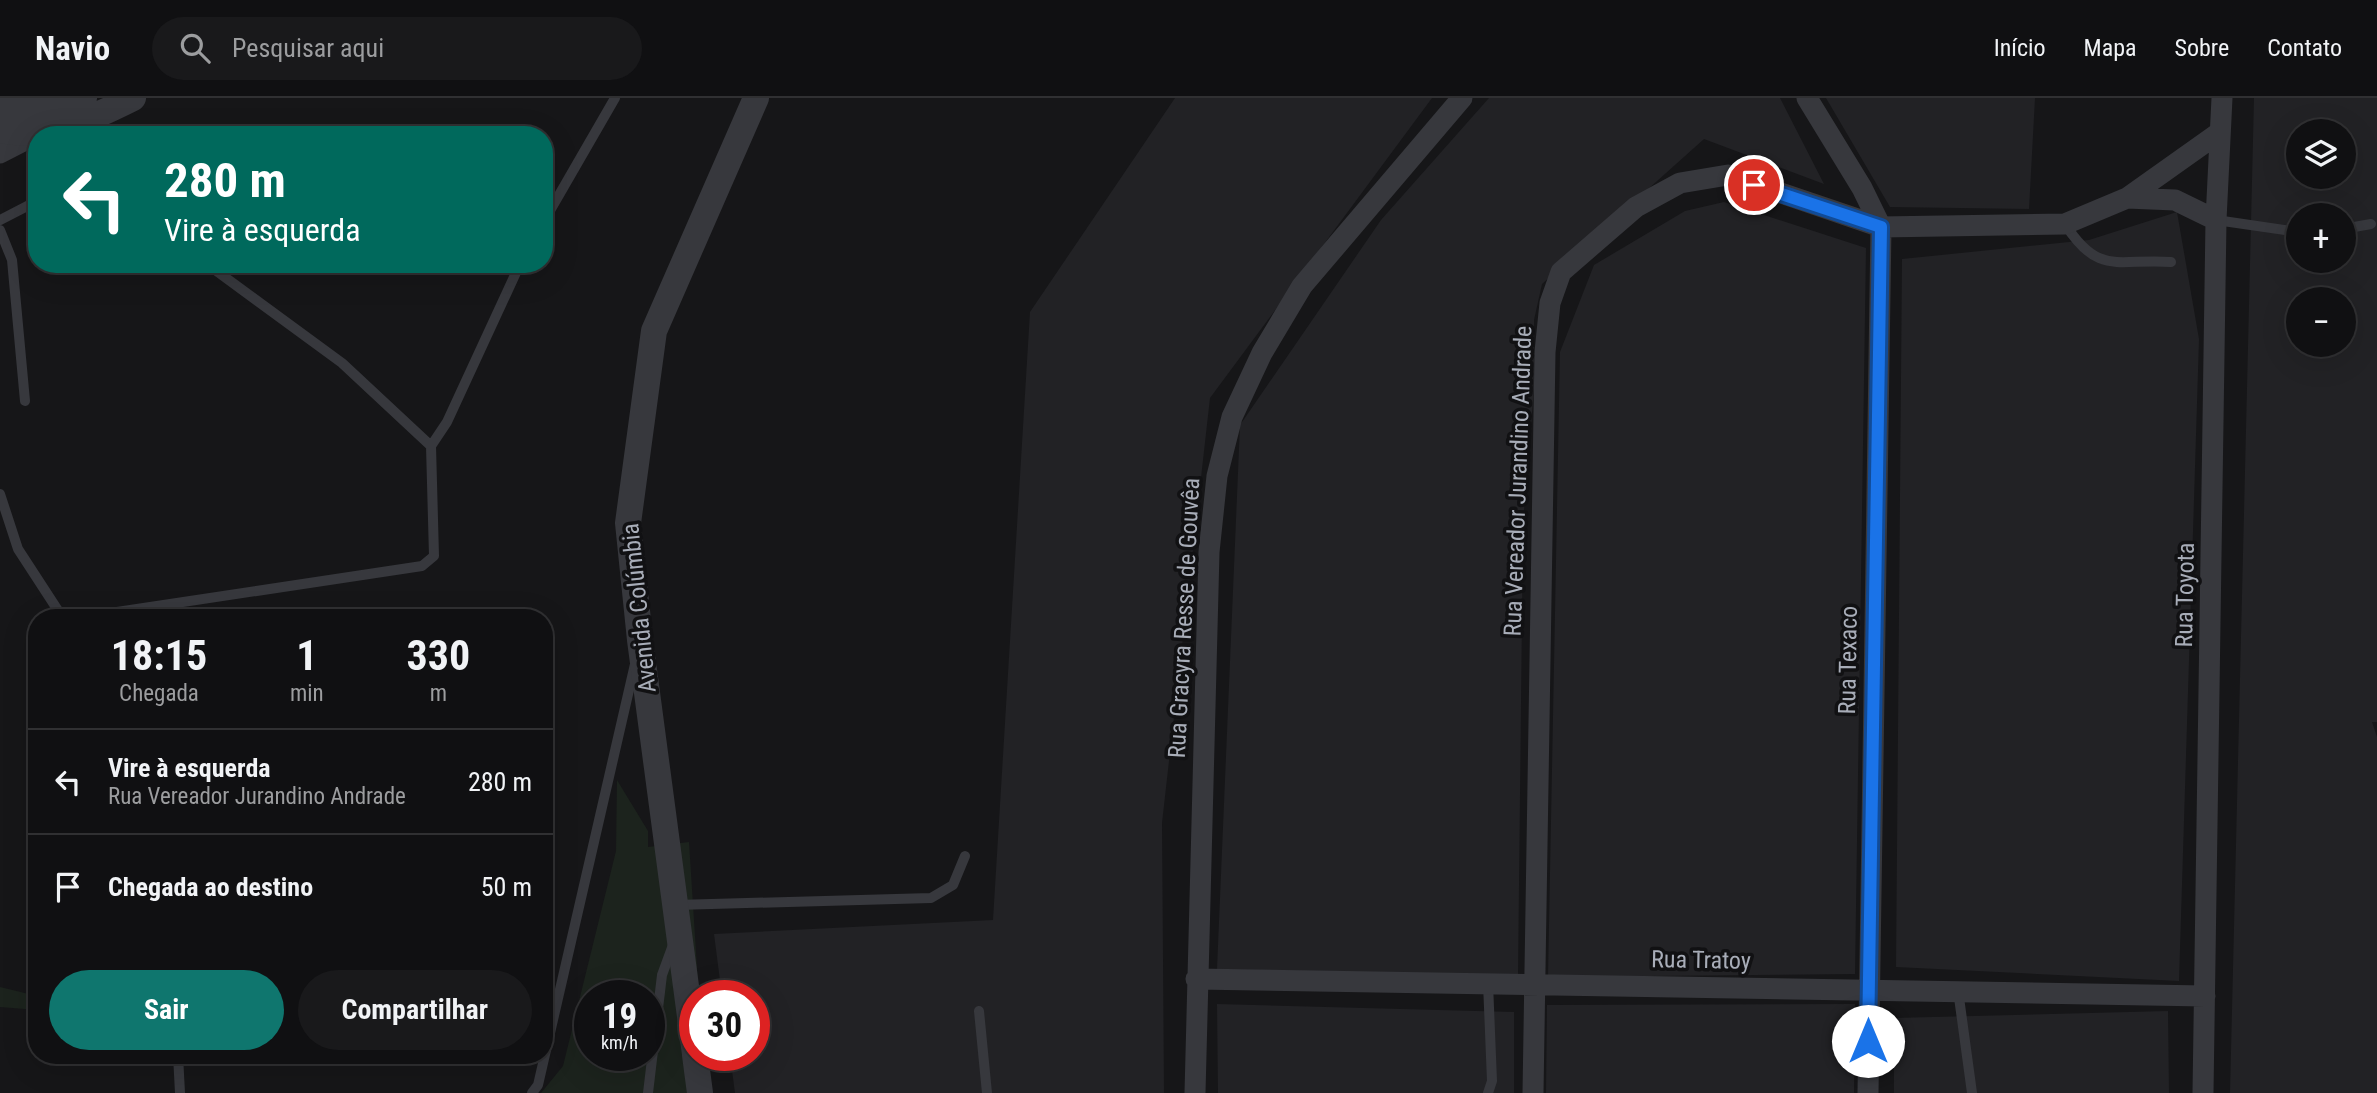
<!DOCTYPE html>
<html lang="pt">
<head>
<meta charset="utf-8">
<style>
  body { margin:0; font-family:"Roboto Condensed",sans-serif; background:#19191b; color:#f1f3f6; height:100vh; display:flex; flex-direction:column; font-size:26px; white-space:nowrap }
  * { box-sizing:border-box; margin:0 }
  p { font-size:23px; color:#9c9d9f }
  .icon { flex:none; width:38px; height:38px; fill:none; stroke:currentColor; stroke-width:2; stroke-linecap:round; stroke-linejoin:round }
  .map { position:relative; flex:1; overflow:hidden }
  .sheet { position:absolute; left:28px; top:511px; width:525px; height:455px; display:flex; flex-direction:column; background:#101012; border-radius:28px; box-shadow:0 7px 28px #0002,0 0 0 2px #303032 }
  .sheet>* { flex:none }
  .top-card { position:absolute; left:28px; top:28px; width:525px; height:147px; border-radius:28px; box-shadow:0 7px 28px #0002,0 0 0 2px #303032; background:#00695c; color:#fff; overflow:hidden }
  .controls { position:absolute; left:2286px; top:21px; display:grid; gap:14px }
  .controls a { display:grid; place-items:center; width:70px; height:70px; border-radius:50%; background:#101012; box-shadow:0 7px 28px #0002,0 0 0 2px #303032; font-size:35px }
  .speed { position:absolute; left:574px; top:882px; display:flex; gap:14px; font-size:35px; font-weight:700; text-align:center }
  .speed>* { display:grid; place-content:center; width:91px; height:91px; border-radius:50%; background:#101012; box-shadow:0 7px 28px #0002,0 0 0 2px #303032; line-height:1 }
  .speed small { font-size:18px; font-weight:400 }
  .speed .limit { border:10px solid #d22; background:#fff; color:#111 }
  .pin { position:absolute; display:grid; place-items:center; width:60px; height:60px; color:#fff; margin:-30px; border:4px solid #fff; border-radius:50%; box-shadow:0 2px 7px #0007 }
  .me { position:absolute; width:77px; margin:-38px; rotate:0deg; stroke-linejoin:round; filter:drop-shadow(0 0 5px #0008) }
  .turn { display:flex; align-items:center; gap:24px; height:147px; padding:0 21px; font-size:32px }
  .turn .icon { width:91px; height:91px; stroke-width:2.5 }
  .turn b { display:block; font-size:49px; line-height:60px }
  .eta { display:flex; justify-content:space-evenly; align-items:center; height:119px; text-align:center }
  .eta b { font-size:42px; font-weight:700; line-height:49px }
  .primary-button { display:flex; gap:14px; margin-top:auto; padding:14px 21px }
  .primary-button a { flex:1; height:80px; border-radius:42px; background:#0f766e; color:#fff; font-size:28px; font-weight:700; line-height:80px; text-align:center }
  .primary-button a+a { background:#19191b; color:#f1f3f6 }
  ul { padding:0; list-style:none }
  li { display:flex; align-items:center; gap:21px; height:105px; padding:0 21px; border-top:2px solid #303032 }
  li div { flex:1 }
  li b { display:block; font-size:26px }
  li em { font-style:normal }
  header { display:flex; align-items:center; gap:42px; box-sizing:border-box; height:98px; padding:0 35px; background:#101012; border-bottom:2px solid #303032 }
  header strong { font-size:33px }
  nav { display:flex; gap:38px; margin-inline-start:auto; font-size:24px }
  .search { width:490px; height:63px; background:#19191b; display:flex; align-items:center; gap:18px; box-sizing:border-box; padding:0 24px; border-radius:38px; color:#9c9d9f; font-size:26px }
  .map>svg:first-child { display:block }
  .built { fill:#222225; fill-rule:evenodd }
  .green { fill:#1c231d; fill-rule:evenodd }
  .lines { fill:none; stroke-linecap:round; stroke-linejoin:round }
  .service { stroke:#37383d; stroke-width:10 }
  .minor { stroke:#37383d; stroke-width:21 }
  .tertiary { stroke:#37383d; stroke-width:26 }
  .route-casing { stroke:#114b97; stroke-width:18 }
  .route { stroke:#1a73e8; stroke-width:12 }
  .labels { text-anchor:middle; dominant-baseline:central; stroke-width:7; stroke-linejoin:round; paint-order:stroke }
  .street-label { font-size:24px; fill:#a8adb8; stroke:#111113 }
</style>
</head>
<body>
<header>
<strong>Navio</strong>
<div class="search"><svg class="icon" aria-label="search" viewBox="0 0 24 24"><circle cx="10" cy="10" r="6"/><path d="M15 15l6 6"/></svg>Pesquisar aqui</div>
<nav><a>Início</a><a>Mapa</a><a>Sobre</a><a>Contato</a></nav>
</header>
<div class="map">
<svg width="2377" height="995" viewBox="0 0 2377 995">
  <rect width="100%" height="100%" fill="#161618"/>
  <path class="built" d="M1175 0H1432L1210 300 1162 725 1164 995H735L730 957H754V898H722L714 836 993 822 1030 214Z
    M1489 0H1780L1824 86 1704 41 1542 186 1534 222V291L1523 424 1518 878 1217 871 1240 327 1381 122Z
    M1826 0H2035L2029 111 1890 109Z
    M2254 0H2377V624H2372L2377 639V995H2230ZM2298 33H2343V79H2298ZM2298 117H2343V163H2298ZM2298 201H2343V247H2298Z
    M1724 104 1866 150 1855 876 1548 879 1560 254 1594 167 1685 113Z
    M2177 114 2199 241 2179 883 1896 869 1902 161 2089 142Z
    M1217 906 1514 914V995H1218Z
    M1855 906 1854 995H1546L1547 907Z
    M2168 913 2169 995H1894V920Z"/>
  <path class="green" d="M617 682 648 733V749L689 744 705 995H541L563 968 616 753ZM590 898H649V957H590Z
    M0 889 37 898V912L0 909Z"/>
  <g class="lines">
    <path class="service" d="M0 122 37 103
      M2216 122 2298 134
      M544 123 615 0
      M2065 126C2099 179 2118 160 2171 164
      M2343 131 2371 126
      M0 132 12 162 25 303
      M207 166 342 265 431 348
      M0 396 18 451 59 514 77 520 422 468 434 458 431 348 447 324 520 166
      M676 807 931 800 953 787 965 758
      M1488 885 1492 983 1488 995
      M1958 892 1972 995
      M979 913 987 995
      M178 957 180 995
      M532 995 538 987 635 566
      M648 995 662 877 673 847"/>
    <path class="minor" d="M1807 0 1862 90 1881 129 1868 995
      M0 55 39 35
      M2127 100 2175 102 2216 122
      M1196 881 2205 898
      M1195 995 1209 454 1217 378 1232 319 1262 255 1302 188 1462 0
      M1533 995 1545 254 1550 205 1561 174 1636 109 1680 85 1728 77 1881 129 2065 126 2127 100 2220 34
      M2203 995 2216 122 2222 0"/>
    <path class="tertiary" d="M0 8 34 9 84 0
      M0 32C48 42 91 21 133 0
      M695 956 640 542 628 425 654 233 756 0
      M695 957 700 995"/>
  </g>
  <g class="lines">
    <g class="route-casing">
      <path id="route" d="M1754 87 1881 129 1868 943"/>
    </g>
    <use href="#route" class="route"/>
  </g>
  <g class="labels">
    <g class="street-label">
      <text transform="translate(1518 383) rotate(-88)">Rua Vereador Jurandino Andrade</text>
      <text transform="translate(2185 497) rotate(-89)">Rua Toyota</text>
      <text transform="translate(639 510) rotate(-96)">Avenida Colúmbia</text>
      <text transform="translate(1184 520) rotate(-87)">Rua Gracyra Resse de Gouvêa</text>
      <text transform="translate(1848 562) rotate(-89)">Rua Texaco</text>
      <text transform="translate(1701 862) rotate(1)">Rua Tratoy</text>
    </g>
  </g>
</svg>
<div class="controls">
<a><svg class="icon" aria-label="layers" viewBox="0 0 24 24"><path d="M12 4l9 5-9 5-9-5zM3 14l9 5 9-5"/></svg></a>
<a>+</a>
<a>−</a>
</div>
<div class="speed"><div>19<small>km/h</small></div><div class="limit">30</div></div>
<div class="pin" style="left:1754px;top:87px;background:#d93025"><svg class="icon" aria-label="arrive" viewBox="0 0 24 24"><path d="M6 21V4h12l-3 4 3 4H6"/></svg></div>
<svg class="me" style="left:1868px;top:943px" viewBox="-20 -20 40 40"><circle r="19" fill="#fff"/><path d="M0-13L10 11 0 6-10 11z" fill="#1a73e8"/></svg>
<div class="top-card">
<div class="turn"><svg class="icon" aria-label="left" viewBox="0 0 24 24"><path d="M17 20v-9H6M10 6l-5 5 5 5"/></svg><div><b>280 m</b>Vire à esquerda</div></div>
</div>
<section class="sheet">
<div class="eta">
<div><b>18:15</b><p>Chegada</p></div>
<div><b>1</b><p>min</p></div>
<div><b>330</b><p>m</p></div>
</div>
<ul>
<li><svg class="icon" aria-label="left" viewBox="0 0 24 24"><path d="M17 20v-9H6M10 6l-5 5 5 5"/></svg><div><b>Vire à esquerda</b><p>Rua Vereador Jurandino Andrade</p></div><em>280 m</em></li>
<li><svg class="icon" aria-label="arrive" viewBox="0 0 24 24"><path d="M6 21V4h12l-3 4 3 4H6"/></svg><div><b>Chegada ao destino</b></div><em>50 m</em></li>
</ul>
<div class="primary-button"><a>Sair</a><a>Compartilhar</a></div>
</section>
</div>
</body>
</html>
